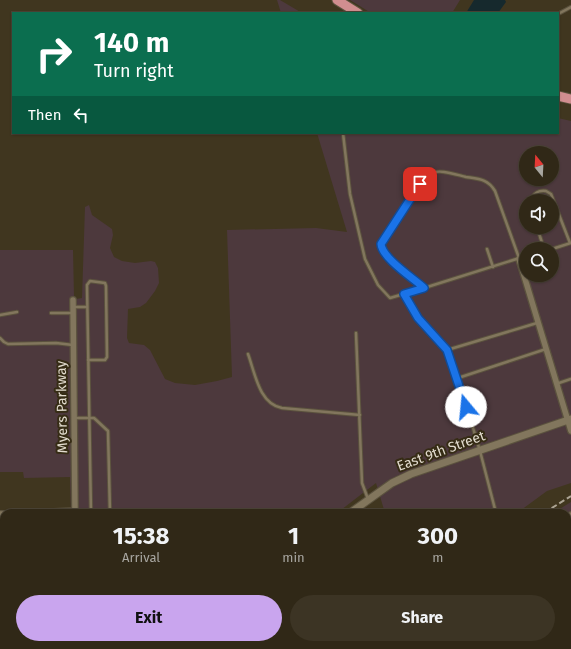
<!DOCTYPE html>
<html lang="en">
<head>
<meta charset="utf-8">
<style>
  body { margin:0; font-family:"Fira Sans",sans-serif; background:#3c3424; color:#f1f3f6; height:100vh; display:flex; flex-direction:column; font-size:15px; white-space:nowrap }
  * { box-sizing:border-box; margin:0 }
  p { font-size:13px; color:#a8a6a1 }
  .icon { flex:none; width:22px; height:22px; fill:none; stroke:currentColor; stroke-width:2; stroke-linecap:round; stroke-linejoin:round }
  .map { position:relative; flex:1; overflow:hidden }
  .sheet { position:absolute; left:0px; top:509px; width:571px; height:140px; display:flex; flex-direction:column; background:#302817; border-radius:12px 12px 0 0; box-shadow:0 1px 3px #0004,0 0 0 1px #4b4436 }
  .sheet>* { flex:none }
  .hud { position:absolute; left:12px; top:12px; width:547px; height:122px; border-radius:0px; box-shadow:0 1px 3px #0004,0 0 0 1px #4b4436; background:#0b6e4f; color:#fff; overflow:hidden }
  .needle { width:26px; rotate:342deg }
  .buttons { position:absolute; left:519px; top:146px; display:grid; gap:8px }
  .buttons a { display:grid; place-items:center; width:40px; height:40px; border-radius:50%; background:#302817; box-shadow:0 1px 3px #0004,0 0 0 1px #4b4436; font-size:20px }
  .pin { position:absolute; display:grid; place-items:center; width:34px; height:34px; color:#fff; margin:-17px; border-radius:8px; box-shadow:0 2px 6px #0006 }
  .me { position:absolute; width:44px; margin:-22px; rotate:343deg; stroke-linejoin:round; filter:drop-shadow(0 0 3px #0008) }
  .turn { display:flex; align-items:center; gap:14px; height:84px; padding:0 16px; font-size:18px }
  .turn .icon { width:52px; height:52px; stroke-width:2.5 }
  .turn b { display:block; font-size:28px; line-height:34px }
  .then { display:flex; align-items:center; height:38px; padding:0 16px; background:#0003; gap:8px; font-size:15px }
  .eta { display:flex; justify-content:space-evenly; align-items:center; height:68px; text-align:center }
  .eta b { font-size:24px; font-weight:700; line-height:28px }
  .cta { display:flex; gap:8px; margin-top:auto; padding:8px 16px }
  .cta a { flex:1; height:46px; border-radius:24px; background:#c9a5ee; color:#111; font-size:16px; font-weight:700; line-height:46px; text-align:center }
  .cta a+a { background:#3c3424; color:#f1f3f6 }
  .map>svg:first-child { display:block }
  .industrial { fill:#4d393d; fill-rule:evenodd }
  .water { fill:#16292d }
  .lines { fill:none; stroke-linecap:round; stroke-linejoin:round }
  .service-casing { stroke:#5b523e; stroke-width:4.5 }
  .minor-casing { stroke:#5b523e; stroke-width:8 }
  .tertiary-casing { stroke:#5b523e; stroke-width:9 }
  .trunk-casing { stroke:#5b523e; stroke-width:11 }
  .service { stroke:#82765d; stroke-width:2.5 }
  .minor { stroke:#82765d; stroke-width:5.5 }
  .tertiary { stroke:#82765d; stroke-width:7 }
  .trunk { stroke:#d18e90; stroke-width:9 }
  .rail { stroke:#aca494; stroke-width:2; stroke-dasharray:6 3; stroke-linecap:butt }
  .route-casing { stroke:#114b97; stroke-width:10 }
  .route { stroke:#1a73e8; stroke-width:7 }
  .labels { text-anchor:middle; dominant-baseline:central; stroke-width:4; stroke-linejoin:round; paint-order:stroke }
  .street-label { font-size:14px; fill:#e2dbce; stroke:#362c15 }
</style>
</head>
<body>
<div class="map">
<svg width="571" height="649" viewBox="0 0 571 649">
  <rect width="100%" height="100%" fill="#40361f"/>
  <path class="industrial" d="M277 0H280L302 13H281Z
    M350 0H460L452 13H371Z
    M558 118 571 121V483L547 491 517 513H385L376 483 337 513H71L70 477 24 478 23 472H0V250H73L74 296 76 299 82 298 85 207 89 205 92 215 112 229 113 235 110 248 114 257 122 261 135 263 151 261 155 262 158 268 159 283 155 291 146 303 140 307 128 309 127 338 129 343 144 345 150 350 165 379 175 383 195 385 217 381 232 377 227 230 316 228 347 232 317 133H558ZM526 153H552V179H526ZM526 201H552V227H526ZM526 249H552V275H526Z
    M571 502V649H489L483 646H473L464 649H426L425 645H567V513H553Z
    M27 645H168L163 649H27Z"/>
  <path class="water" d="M474 0H505L506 2 498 13H466Z"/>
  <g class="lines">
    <g class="service-casing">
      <path id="service" d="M558 14 571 7
        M343 133 350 194 365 259 378 285 390 298 424 288
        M531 201C533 193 539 190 546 191L551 194 570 243
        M537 227 544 249
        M487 249 493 267
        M552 249 571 243
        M519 258 495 191C488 179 479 179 466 177 457 175 439 168 430 174 419 181 390 231 381 245 382 258 413 278 424 288L526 256
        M404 294C412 317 433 331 447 350L537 323
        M73 307H87
        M51 313H72
        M0 315 17 312
        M356 333 362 483 368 499
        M0 338 4 342 8 344 56 343 73 345
        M447 350 456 372 480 451 496 513
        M248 354C255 373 259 404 282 408L360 415
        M88 360H105L107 357 106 286 105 283 90 281 87 285C88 361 90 437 91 513
        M458 378 546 349
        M556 384 571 379
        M74 418H94L108 431 110 513"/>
    </g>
    <g class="minor-casing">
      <path id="minor" d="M519 259 571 431
        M73 300 75 513
        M32 513 75 511
        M0 514H4
        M567 517 571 515
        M567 633 571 631
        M77 645V649
        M511 645 512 649 525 645"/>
    </g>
    <g class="tertiary-casing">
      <path id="tertiary" d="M350 513 392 483 411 474 571 419
        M175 649 180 645"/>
    </g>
    <g class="trunk-casing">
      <path id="trunk" d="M337 0 358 13
        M558 96 571 99"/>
    </g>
    <use href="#service" class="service"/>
    <use href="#minor" class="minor"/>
    <use href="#tertiary" class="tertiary"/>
    <use href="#trunk" class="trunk"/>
    <path class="rail" d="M544 513 571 496
      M348 649 354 645"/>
  </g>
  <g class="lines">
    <g class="route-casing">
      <path id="route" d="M420 184 381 244C382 258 413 278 424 288L404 294 418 318 447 350 466 407"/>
    </g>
    <use href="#route" class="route"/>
  </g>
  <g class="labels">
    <g class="street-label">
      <text transform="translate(62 407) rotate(-91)">Myers Parkway</text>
      <text transform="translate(441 451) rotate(-20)">East 9th Street</text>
    </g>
  </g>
</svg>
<div class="buttons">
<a><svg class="needle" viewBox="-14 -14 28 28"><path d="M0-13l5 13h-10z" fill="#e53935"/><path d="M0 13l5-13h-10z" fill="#a8a6a1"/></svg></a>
<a><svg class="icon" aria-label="sound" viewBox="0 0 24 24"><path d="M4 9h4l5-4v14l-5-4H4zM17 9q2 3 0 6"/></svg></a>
<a><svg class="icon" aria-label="search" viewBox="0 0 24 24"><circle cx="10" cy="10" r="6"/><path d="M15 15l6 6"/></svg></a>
</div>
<div class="pin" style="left:420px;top:184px;background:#d93025"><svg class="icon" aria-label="arrive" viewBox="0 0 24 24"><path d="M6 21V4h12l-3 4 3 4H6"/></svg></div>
<svg class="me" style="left:466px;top:407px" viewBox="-20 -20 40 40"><circle r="19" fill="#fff"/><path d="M0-13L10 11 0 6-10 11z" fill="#1a73e8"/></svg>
<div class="hud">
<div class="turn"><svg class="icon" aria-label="right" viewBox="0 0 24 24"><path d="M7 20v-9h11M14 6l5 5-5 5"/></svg><div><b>140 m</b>Turn right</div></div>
<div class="then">Then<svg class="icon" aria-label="left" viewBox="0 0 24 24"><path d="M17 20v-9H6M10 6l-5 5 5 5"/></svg></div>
</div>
<section class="sheet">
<div class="eta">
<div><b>15:38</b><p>Arrival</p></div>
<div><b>1</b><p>min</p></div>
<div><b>300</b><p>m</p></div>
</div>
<div class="cta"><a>Exit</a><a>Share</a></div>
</section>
</div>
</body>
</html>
